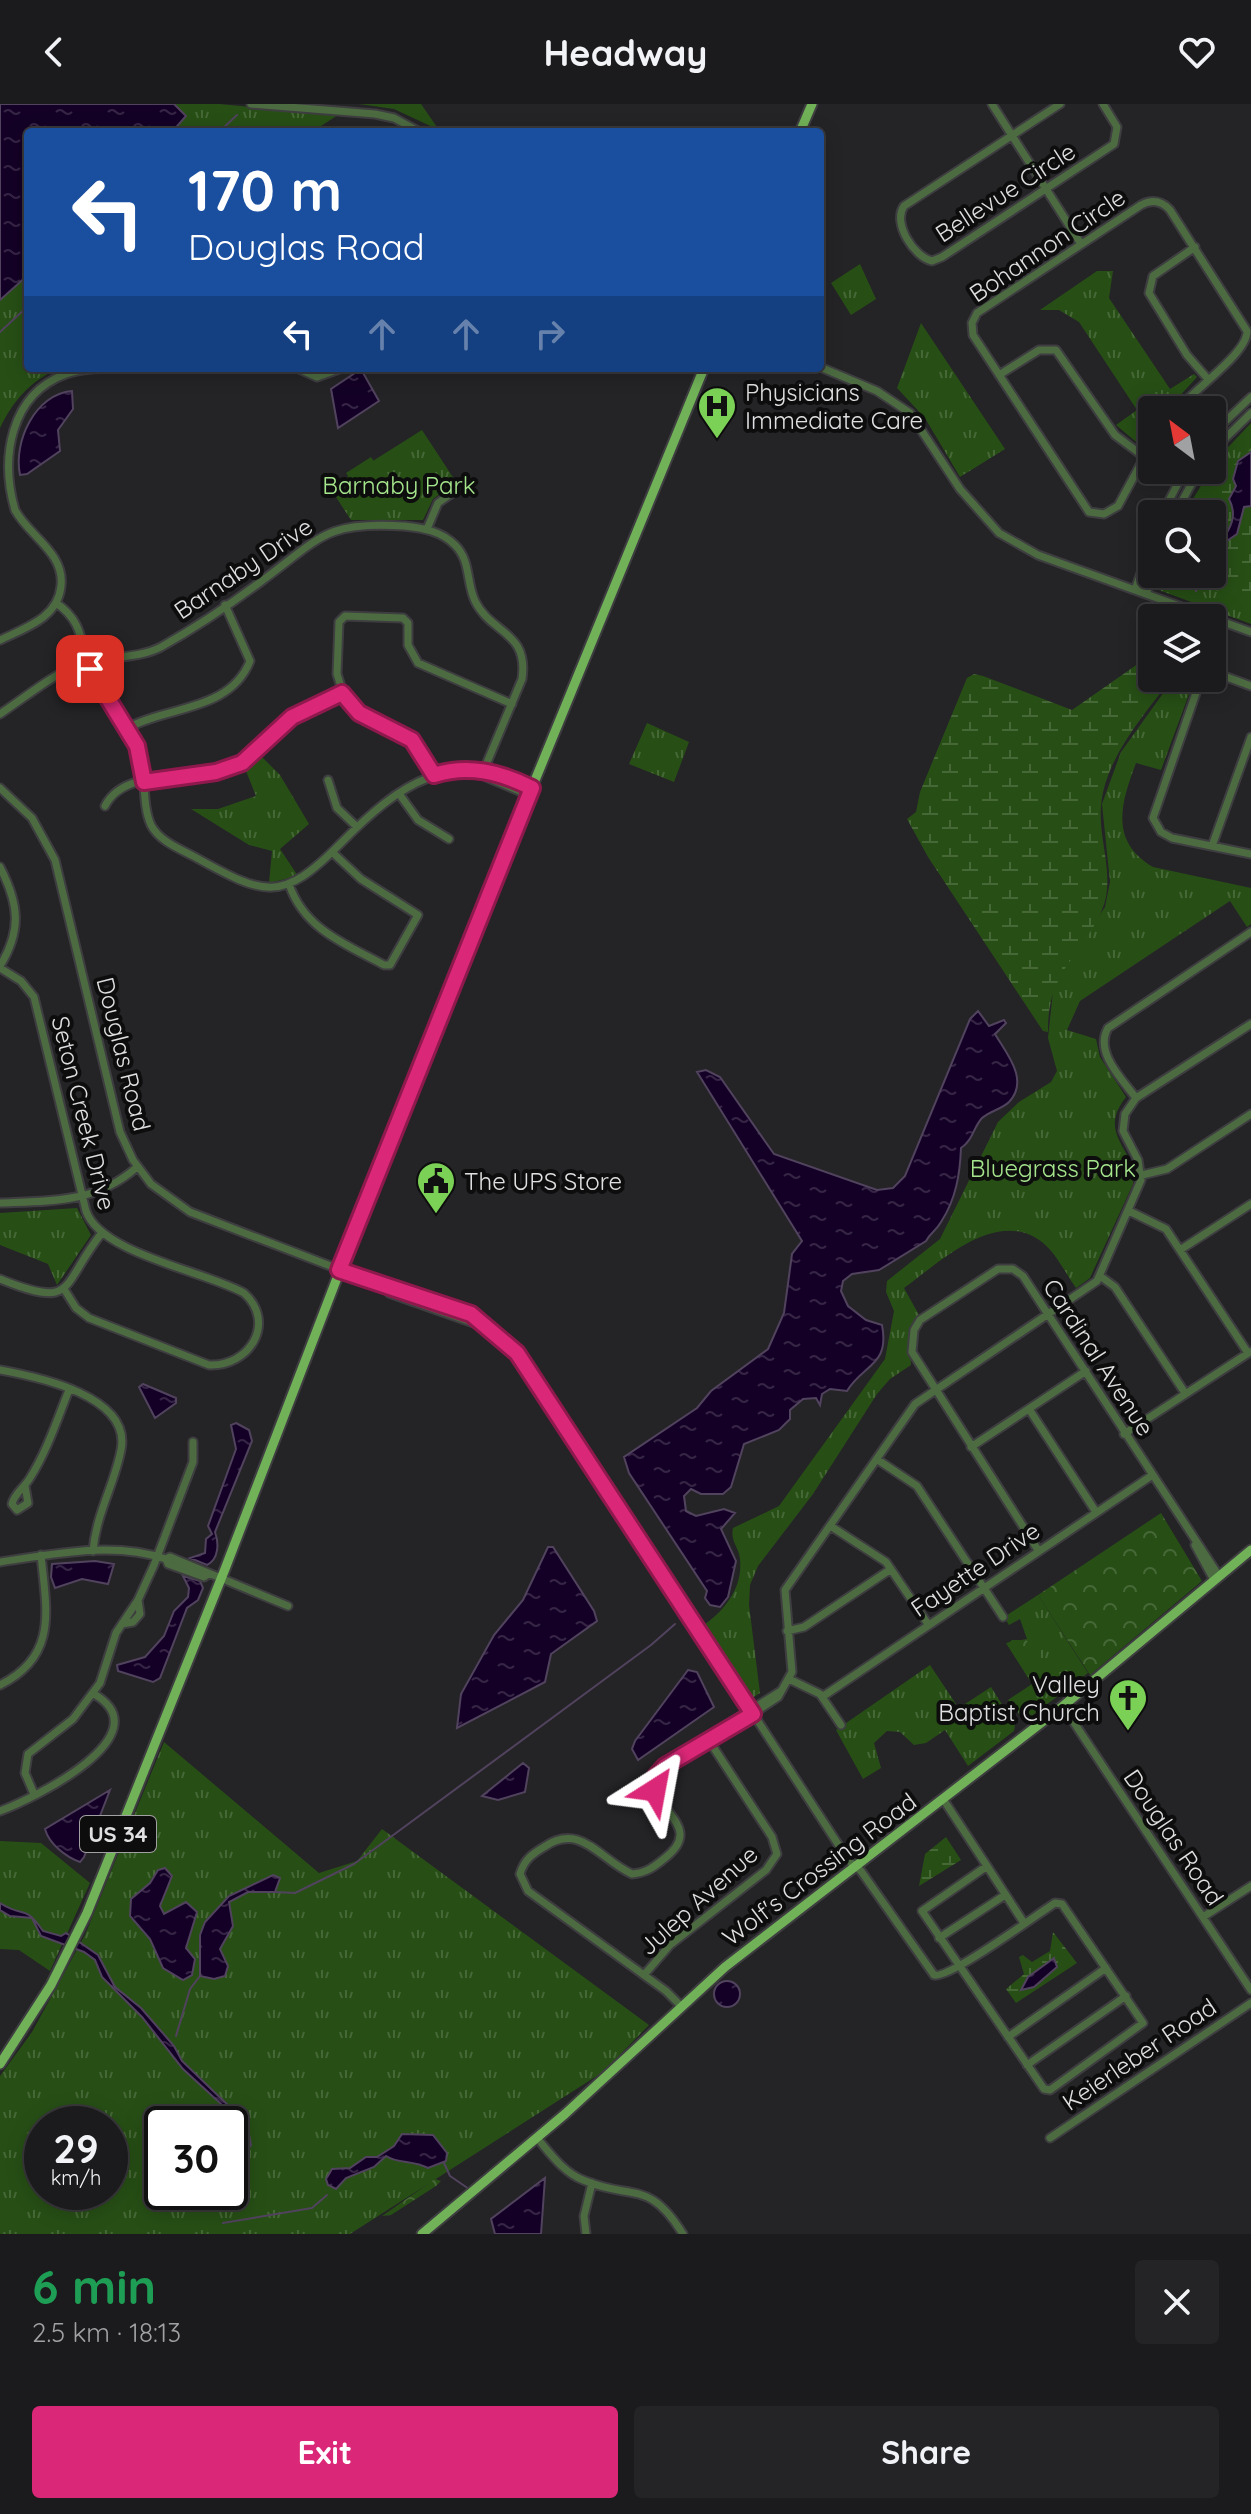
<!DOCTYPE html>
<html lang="en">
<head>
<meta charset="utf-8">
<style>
  body { margin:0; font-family:Quicksand,sans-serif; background:#242325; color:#f1f3f6; height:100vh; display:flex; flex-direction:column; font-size:30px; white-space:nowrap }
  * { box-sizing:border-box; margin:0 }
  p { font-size:26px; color:#a0a1a3 }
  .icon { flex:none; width:44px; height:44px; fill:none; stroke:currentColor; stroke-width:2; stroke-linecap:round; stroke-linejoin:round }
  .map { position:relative; height:2130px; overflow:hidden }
  .details { display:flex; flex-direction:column; background:#1b1a1c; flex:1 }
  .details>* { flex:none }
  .guide { position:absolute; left:24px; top:24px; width:800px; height:244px; border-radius:8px; box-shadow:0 4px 20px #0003,0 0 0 2px #39383b; background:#1a4fa0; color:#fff; overflow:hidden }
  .needle { width:52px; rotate:328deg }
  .fabs { position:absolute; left:1138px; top:292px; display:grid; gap:16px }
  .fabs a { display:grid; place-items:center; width:88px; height:88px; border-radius:8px; background:#1b1a1c; box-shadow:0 4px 20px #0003,0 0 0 2px #39383b; font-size:40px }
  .speed { position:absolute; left:24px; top:2002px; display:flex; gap:16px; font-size:40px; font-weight:700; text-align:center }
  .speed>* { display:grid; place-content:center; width:104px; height:104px; border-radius:50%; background:#1b1a1c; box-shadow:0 4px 20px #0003,0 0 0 2px #39383b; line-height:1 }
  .speed small { font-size:20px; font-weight:400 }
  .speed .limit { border:4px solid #111; border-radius:12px; background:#fff; color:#111 }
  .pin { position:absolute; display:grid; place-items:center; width:68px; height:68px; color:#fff; margin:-34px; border-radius:16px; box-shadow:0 4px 12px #0006 }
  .me { position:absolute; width:88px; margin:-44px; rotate:34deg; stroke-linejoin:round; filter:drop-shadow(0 0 6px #0008) }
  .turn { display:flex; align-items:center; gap:28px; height:168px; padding:0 32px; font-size:36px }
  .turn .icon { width:104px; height:104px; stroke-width:2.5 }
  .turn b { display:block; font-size:56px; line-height:68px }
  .lanes { display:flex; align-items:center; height:76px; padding:0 32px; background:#0003; justify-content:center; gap:40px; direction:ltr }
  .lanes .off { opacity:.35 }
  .round { display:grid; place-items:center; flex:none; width:84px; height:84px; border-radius:8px; background:#242325 }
  .headline { display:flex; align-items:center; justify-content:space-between; height:136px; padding:0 32px }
  h1 { font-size:48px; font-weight:700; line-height:60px; color:#1e9e55 }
  .cta { display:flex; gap:16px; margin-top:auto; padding:16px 32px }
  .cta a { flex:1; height:92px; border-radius:8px; background:#db2777; color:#fff; font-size:32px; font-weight:700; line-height:92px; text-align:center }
  .cta a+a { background:#242325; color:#f1f3f6 }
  header { display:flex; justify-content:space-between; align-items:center; height:104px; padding:0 32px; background:#1b1a1c; font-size:36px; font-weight:700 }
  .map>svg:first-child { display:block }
  .grass { fill:url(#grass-tufts); fill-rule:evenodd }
  .forest { fill:url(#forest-crowns) }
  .wetland { fill:url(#wetland-marsh) }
  .garden { fill:#274f15 }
  .water { fill:url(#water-ripples); stroke:#51435e; stroke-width:2 }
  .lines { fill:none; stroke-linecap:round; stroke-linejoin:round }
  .stream { stroke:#51435e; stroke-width:2 }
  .minor-casing { stroke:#3e3d40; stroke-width:11 }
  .major-casing { stroke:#3e3d40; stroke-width:13 }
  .minor { stroke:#4c6b41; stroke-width:7 }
  .major { stroke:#71b258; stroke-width:9 }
  .route-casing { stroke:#8e194d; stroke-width:20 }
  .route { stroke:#db2777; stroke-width:14 }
  .labels { text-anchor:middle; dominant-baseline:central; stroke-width:8; stroke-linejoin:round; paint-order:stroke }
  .shield { fill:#0d0d0e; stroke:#a1a0a2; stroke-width:2 }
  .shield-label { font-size:22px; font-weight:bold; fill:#e0dfe1 }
  .street-label { font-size:24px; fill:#e0dfe1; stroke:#0d0d0e }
  .poi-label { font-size:24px; fill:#e0dfe1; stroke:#0d0d0e; text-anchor:start }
  .park-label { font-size:24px; fill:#a5e58c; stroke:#0d0d0e }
</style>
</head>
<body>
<header><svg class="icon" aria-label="back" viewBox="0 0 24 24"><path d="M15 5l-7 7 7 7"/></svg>Headway<svg class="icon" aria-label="heart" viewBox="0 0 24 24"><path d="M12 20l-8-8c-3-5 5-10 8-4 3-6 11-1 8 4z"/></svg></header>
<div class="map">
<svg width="1251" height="2130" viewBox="0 0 1251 2130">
  <defs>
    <pattern id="grass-tufts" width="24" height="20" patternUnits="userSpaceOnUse" patternTransform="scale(2)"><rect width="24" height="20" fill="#274f15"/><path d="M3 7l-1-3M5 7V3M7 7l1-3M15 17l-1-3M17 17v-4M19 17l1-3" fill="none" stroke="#466837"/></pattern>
    <pattern id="forest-crowns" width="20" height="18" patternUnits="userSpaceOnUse" patternTransform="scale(2)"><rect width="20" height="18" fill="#274f15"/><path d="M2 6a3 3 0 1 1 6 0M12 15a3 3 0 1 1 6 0" fill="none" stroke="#466837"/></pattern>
    <pattern id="wetland-marsh" width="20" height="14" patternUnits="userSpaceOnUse" patternTransform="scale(2)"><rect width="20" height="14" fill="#274f15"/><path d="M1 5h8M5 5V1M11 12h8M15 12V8" fill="none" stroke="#466837"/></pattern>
    <pattern id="water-ripples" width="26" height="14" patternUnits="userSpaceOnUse" patternTransform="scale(2)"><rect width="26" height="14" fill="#140026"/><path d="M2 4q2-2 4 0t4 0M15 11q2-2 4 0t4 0" fill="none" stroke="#362545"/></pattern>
  </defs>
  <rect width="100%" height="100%" fill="#242326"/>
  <path class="grass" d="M0 0H219L315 9 344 7 312 28H28V264H59C31 277 14 295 0 324Z
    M359 0H421L439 26 394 5Z
    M860 160 876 195 851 211 831 179Z
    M1097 167H1113L1109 194 1170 285 1194 270 1197 273 1167 306H1152V325L1141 342 1116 321 1137 306 1079 218 1059 206H1040Z
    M921 219 1005 345 960 373 925 314 897 284Z
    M1251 319V520L1156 485 1161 470H1212V410H1184L1217 355Z
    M422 326 456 378 433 395 423 416H351L330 384Z
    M1174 574H1195L1161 666 1136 659C1121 699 1109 737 1153 763L1251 784V820L1247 823 1230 797 1080 897 1067 926 1096 935 1100 953 1126 993C1095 1032 1139 1046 1133 1080L1094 1165 1090 1174 1076 1184C1066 1170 1056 1149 1042 1138 996 1103 940 1158 904 1184L919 1211 909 1228 911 1261 890 1275 877 1290 813 1390 758 1462 750 1481 749 1501 760 1589 752 1594 704 1521C725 1506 743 1484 740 1455 739 1443 730 1437 733 1424L779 1402 885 1255 894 1207 886 1188 887 1177 940 1135 998 1018 1019 998 1051 978 1057 967 1048 934 1054 878 1105 803 1110 778 1102 700 1121 648Z
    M647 619 689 638 674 678 629 660Z
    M259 650 280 671 309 720 280 745 298 772 269 779 272 747 249 741 191 705H218L256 692 244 662Z
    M77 1104 91 1131 57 1181 48 1160 0 1141V1109Z
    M1038 1491 1088 1569 1025 1617 1008 1596 1032 1580 1006 1539 1027 1535 1020 1515 1009 1521 1004 1513Z
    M930 1561 956 1600 937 1613 939 1617 991 1583 1015 1621 1014 1627 968 1662 945 1626 926 1639 914 1641 900 1628 887 1627 874 1639 881 1664 863 1675 836 1626Z
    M164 1638 319 1769 357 1757 382 1725 649 1921 603 1968 350 2130H0V1972L32 1928 85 1831ZM42 2020H110V2088H42ZM162 2020H230V2088H162Z
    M0 1737 41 1739 90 1779 50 1867 19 1846 0 1845Z"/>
  <path class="forest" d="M1161 1409 1202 1477 1090 1571 1038 1491Z
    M1012 1536H1026L1039 1548 1041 1565 1031 1577 1007 1540Z
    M435 2075 441 2077 436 2082 391 2111 382 2112Z"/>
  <path class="wetland" d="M1251 344V499L1200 480 1183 470H1212V410H1203L1228 367Z
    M1152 550V574H1172C1144 611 1105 654 1101 702 1098 737 1116 773 1102 806 1081 854 1047 866 1048 928L1043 927 928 753 907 715 916 708 920 688 967 574 974 570 983 572 1072 606Z
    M946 1733 961 1756 919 1782 925 1750Z
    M1053 1828 1077 1859 1016 1899 1006 1885 1024 1870 1019 1853 1023 1851 1032 1858 1050 1847Z"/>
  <path class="garden" d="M371 353 397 393 372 409 346 369Z"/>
  <path class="water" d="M0 0H174L186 12 172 28H28V171L0 196Z
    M358 267H362L379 297 338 324 331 285Z
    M72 287 73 305 58 326 60 347 27 370 20 371C13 338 35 290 72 287Z
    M1251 348V402L1244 403 1237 430 1227 437 1212 465C1212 438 1244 423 1229 395L1236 382 1233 375 1238 357Z
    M978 907 989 922 1004 916 1006 919 995 930C1006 949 1030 976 1009 998 1002 1005 990 1007 982 1014 973 1024 973 1036 961 1044 960 1070 956 1095 941 1118 936 1127 931 1128 926 1137L879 1166 852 1170 843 1177 841 1187 848 1202 866 1216 882 1221C890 1262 863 1260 847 1287L830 1285 822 1290 820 1301 816 1294 803 1295 790 1306V1315L779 1326 744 1340 731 1383 723 1390H701L691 1385 684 1392 686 1407 696 1412 724 1405 735 1409 721 1425 736 1457 728 1493 720 1503 710 1501 705 1494 707 1487 629 1369 624 1353 697 1304 711 1287 768 1245 784 1209 792 1150 802 1137 697 968 706 966 720 973 774 1050 877 1086 893 1084 905 1072 970 915Z
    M143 1280 176 1294V1299L155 1314 139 1283Z
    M236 1319 249 1326 252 1337 215 1428C219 1439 219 1455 207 1461L190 1454 205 1449 206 1435 212 1430 208 1422 236 1345 231 1321Z
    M548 1443H553L594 1507 597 1517 551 1550 545 1578 457 1624 461 1590 494 1531 523 1496Z
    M95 1457 114 1460 108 1480 82 1475 55 1484 51 1473 52 1460Z
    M183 1472 200 1477 203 1484 198 1496 187 1504 160 1574 153 1578 118 1567 117 1561 145 1553 164 1532 174 1507 188 1493 189 1484Z
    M688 1566 697 1568 714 1603 638 1656 632 1645 635 1637Z
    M523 1659 529 1664 525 1688 498 1696 482 1692Z
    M110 1686 84 1753 80 1758C66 1753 49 1740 45 1725Z
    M165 1764 172 1772 160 1802 164 1810 186 1798 197 1808 186 1844 195 1855 192 1871 183 1876 163 1864 150 1835 130 1812 131 1795 150 1779 158 1766Z
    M273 1771 280 1774 275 1788H248L229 1798 233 1822 220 1845 228 1862 225 1872 214 1875 200 1872V1831L205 1818 229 1792Z
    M0 1799C26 1815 23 1799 43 1827L61 1832 66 1829 98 1851 115 1883 141 1904 174 1942 182 1957 233 2006 249 2030 251 2041 233 2069 230 2071 246 2039 232 2010 183 1965 142 1913 102 1873 95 1856 84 1848 41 1832 32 1814 10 1812 0 1806Z
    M1054 1854 1057 1863 1034 1883 1021 1886 1028 1873Z
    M714 1890a13 13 0 1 1 26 0a13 13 0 1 1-26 0Z
    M402 2030 433 2031 447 2049 446 2057 428 2064C413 2056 398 2060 386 2052L374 2063 346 2074 336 2085 328 2081 326 2075 332 2065 350 2064 366 2053H377L394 2042Z
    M545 2074 541 2130H495L491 2115Z"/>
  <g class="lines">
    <path class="stream" d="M219 28 237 11
      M0 228 28 202
      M1196 487 1199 480
      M275 1788 295 1789 354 1760 651 1541 675 1520
      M176 1932 190 1885 200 1872
      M444 2059 450 2072 469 2085
      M223 2119 312 2104 327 2091"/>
    <g class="minor-casing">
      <path id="minor" d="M251 0 375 10 394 14 420 28
        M992 0 1081 140
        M1060 0 904 102C892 119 914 153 932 157L942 153 1114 40 1117 23 1103 0
        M1195 143 1153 172 1149 189 1187 251 1207 274
        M820 263 877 287 910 309 960 385 999 429 1038 451 1251 528
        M297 264 317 273 342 264
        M999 271 1039 246H1056L1115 331 1143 352
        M1212 330 1251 293
        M1152 339 1118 402 1104 410 1089 408 973 231 972 219 977 209 1141 101C1152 95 1162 97 1170 106L1247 227C1248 249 1193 286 1177 306
        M1212 347 1251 309
        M1162 410 1185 366
        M1175 410 1199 366
        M427 425 438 399 458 385
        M1135 486 1152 438
        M1146 490 1153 470
        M56 499C88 520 79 548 95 577 109 603 136 627 141 655 146 676 142 701 151 721 159 737 180 745 195 753 265 792 282 799 341 739 400 679 450 644 532 684
        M0 536C25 524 58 514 61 482 65 449 29 432 15 406 0 354 10 290 66 270 86 263 107 265 127 264
        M1212 573 1224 572 1251 582
        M1209 574 1197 586 1153 714 1161 728 1172 734 1251 750
        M0 610C24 594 51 572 77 561 104 551 136 556 161 543 195 524 231 500 263 476 321 433 326 417 404 422 423 424 441 427 455 441 471 457 466 478 475 497 491 530 529 527 522 575L483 668
        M126 625C165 602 230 608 250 557L225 501
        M483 668 486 673 529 691
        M434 671 412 636 359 609 344 592 337 570 339 518 345 512 403 514 408 519V541L418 559 512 600
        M328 676 337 704 357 723
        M0 684 32 714 55 756 120 1028 133 1056 151 1080 190 1108 385 1183 389 1189 485 1223
        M400 691 418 716 449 735
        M105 702C124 664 189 676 225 666 255 658 267 631 292 613 306 602 326 596 342 589
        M1212 742 1251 633
        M0 763C19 800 22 826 0 862
        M289 780C304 825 345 840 384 861H390L418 811 361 775 332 748
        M0 864 21 877 34 893 86 1107C101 1150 205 1167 244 1189 277 1219 249 1263 209 1261L89 1214 76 1204 64 1185
        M1136 994C1122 975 1094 948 1108 924L1251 828
        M1142 1071 1167 1065 1251 1010
        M0 1099C51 1097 97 1099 137 1063
        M1129 1107 1166 1125 1248 1249
        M1180 1146 1251 1100
        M1100 1172 1115 1183 1185 1289
        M0 1175C77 1206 60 1182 101 1130
        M385 1183 390 1181 479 1215 523 1256 849 1757 861 1767 934 1871C948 1876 1036 1811 1055 1799L1062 1800 1143 1919 1050 1986 1044 1985 922 1807 987 1762 1024 1819
        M0 1266C38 1273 132 1292 121 1346 114 1382 96 1410 93 1447
        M1029 1305 1096 1408
        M1124 1330 1250 1248
        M971 1343 1086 1267
        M878 1356 917 1382 1003 1513
        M25 1382 28 1399 17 1406 12 1400C14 1390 24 1384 30 1374 47 1347 57 1316 69 1286
        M832 1423 886 1458 928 1520
        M1195 1441 1214 1476
        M1038 1446 912 1248 914 1226 920 1216 998 1165H1013L1023 1172 1219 1472
        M166 1455 168 1460 204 1473 208 1470
        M0 1458C54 1450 113 1437 166 1455L170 1453 288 1502
        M122 1520 133 1518 140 1510 138 1496
        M787 1527 804 1523 891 1465
        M789 1575 820 1590 841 1621
        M0 1581C59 1552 46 1504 41 1451
        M822 1593 1151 1372
        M1063 1602 1251 1886
        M685 1647 781 1587
        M640 1685 654 1682
        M34 1690 25 1669 28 1650 73 1615 100 1579 116 1529 138 1496 154 1461 193 1358V1338
        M943 1695 987 1762
        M0 1707C33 1695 164 1631 94 1590
        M1203 1813 1251 1782
        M939 1834 1005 1791
        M644 1871 670 1841 766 1766 777 1750 772 1733 710 1638
        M681 1902 666 1887 528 1787 520 1770C524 1756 532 1750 544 1743 581 1718 599 1755 632 1770 646 1769 654 1763 665 1754 707 1721 647 1706 656 1672L665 1662 710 1638 778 1593 792 1568 785 1486 915 1300 1097 1177 1141 1076 1138 1056 1123 1027 1125 1010 1136 994 1251 920
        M1008 1933 1106 1864
        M1027 1961 1126 1892
        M537 2034C550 2049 563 2068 583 2076 632 2097 648 2074 683 2130
        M1050 2034 1251 1899
        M586 2130 584 2112 592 2079"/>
    </g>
    <g class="major-casing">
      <path id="major" d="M800 28 812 0
        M0 1960 51 1881 87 1809 225 1465 429 935 704 264
        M422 2130 565 2010 725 1863 1063 1602 1251 1446"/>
    </g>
    <use href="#minor" class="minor"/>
    <use href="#major" class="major"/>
  </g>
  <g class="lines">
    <g class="route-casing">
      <path id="route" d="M90 565 137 642 144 678 216 668 242 659 292 613 342 589 359 609 412 636 434 671C468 660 500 668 532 684L339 1166 471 1210 517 1249 753 1610 665 1662 656 1672 655 1686"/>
    </g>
    <use href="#route" class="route"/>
  </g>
  <defs>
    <g id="hospital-pin" transform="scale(2)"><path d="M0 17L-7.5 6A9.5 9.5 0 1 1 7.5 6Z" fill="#7bd156" stroke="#0d0d0e"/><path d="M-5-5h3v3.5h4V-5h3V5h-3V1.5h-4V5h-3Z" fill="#111"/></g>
    <g id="civic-pin" transform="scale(2)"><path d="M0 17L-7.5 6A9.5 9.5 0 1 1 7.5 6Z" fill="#7bd156" stroke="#0d0d0e"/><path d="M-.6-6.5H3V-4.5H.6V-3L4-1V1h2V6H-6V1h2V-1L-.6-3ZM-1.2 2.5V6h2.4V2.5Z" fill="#111"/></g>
    <g id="church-pin" transform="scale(2)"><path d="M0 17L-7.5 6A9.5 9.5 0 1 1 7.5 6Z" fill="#7bd156" stroke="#0d0d0e"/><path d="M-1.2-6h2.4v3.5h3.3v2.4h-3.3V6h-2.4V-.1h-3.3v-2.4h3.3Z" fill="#111"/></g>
  </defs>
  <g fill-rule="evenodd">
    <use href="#hospital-pin" x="717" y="302"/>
    <use href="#civic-pin" x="436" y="1077"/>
    <use href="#church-pin" x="1128" y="1594"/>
  </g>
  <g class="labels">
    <rect class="shield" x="80" y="1712" width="76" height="36" rx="6"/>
    <g class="shield-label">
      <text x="118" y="1730">US 34</text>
    </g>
    <g class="street-label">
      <text transform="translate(1005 88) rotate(-33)">Bellevue Circle</text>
      <text transform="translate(1047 141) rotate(-34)">Bohannon Circle</text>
      <text transform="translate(243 464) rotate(-34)">Barnaby Drive</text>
      <text transform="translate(124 950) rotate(76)">Douglas Road</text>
      <text transform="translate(84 1009) rotate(76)">Seton Creek Drive</text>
      <text transform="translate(1099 1253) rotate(57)">Cardinal Avenue</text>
      <text transform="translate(975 1465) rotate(-34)">Fayette Drive</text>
      <text transform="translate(1174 1733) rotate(56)">Douglas Road</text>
      <text transform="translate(819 1765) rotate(-37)">Wolf's Crossing Road</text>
      <text transform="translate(698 1796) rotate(-42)">Julep Avenue</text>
      <text transform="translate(1139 1950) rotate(-34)">Keierleber Road</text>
    </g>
    <g class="poi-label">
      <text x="745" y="288">Physicians<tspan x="745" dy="28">Immediate Care</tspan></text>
      <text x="464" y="1077">The UPS Store</text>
      <text x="1100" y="1580" text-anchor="end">Valley<tspan x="1100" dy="28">Baptist Church</tspan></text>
    </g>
    <g class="park-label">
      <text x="399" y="381">Barnaby Park</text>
      <text x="1053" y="1064">Bluegrass Park</text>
    </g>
  </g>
</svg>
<div class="fabs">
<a><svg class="needle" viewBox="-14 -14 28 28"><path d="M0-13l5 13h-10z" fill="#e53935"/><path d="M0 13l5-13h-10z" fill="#a0a1a3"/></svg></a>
<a><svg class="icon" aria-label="search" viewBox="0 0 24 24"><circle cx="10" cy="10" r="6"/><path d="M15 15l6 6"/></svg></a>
<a><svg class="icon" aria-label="layers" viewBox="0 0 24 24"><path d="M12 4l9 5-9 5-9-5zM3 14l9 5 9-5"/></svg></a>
</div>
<div class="speed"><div>29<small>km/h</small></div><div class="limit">30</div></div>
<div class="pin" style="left:90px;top:565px;background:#d93025"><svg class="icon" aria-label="arrive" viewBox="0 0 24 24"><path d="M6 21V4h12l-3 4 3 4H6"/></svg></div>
<svg class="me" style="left:655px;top:1686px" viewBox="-20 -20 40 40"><path d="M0-17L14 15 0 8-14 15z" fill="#db2777" stroke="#fff" stroke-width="4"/></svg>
<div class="guide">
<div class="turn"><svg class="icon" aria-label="left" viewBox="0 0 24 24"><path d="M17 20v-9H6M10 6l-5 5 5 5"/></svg><div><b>170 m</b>Douglas Road</div></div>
<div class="lanes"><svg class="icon" aria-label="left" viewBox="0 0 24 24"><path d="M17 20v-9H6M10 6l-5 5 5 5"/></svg><svg class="icon off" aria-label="ahead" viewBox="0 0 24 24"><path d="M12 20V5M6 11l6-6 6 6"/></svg><svg class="icon off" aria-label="ahead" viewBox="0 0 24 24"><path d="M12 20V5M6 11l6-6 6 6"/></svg><svg class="icon off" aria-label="right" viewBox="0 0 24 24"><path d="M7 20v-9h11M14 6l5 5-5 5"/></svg></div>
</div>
</div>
<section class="details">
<div class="headline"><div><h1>6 min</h1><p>2.5 km · 18:13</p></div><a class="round"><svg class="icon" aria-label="close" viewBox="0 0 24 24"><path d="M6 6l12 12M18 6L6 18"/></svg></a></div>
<div class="cta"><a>Exit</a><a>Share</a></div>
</section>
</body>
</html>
